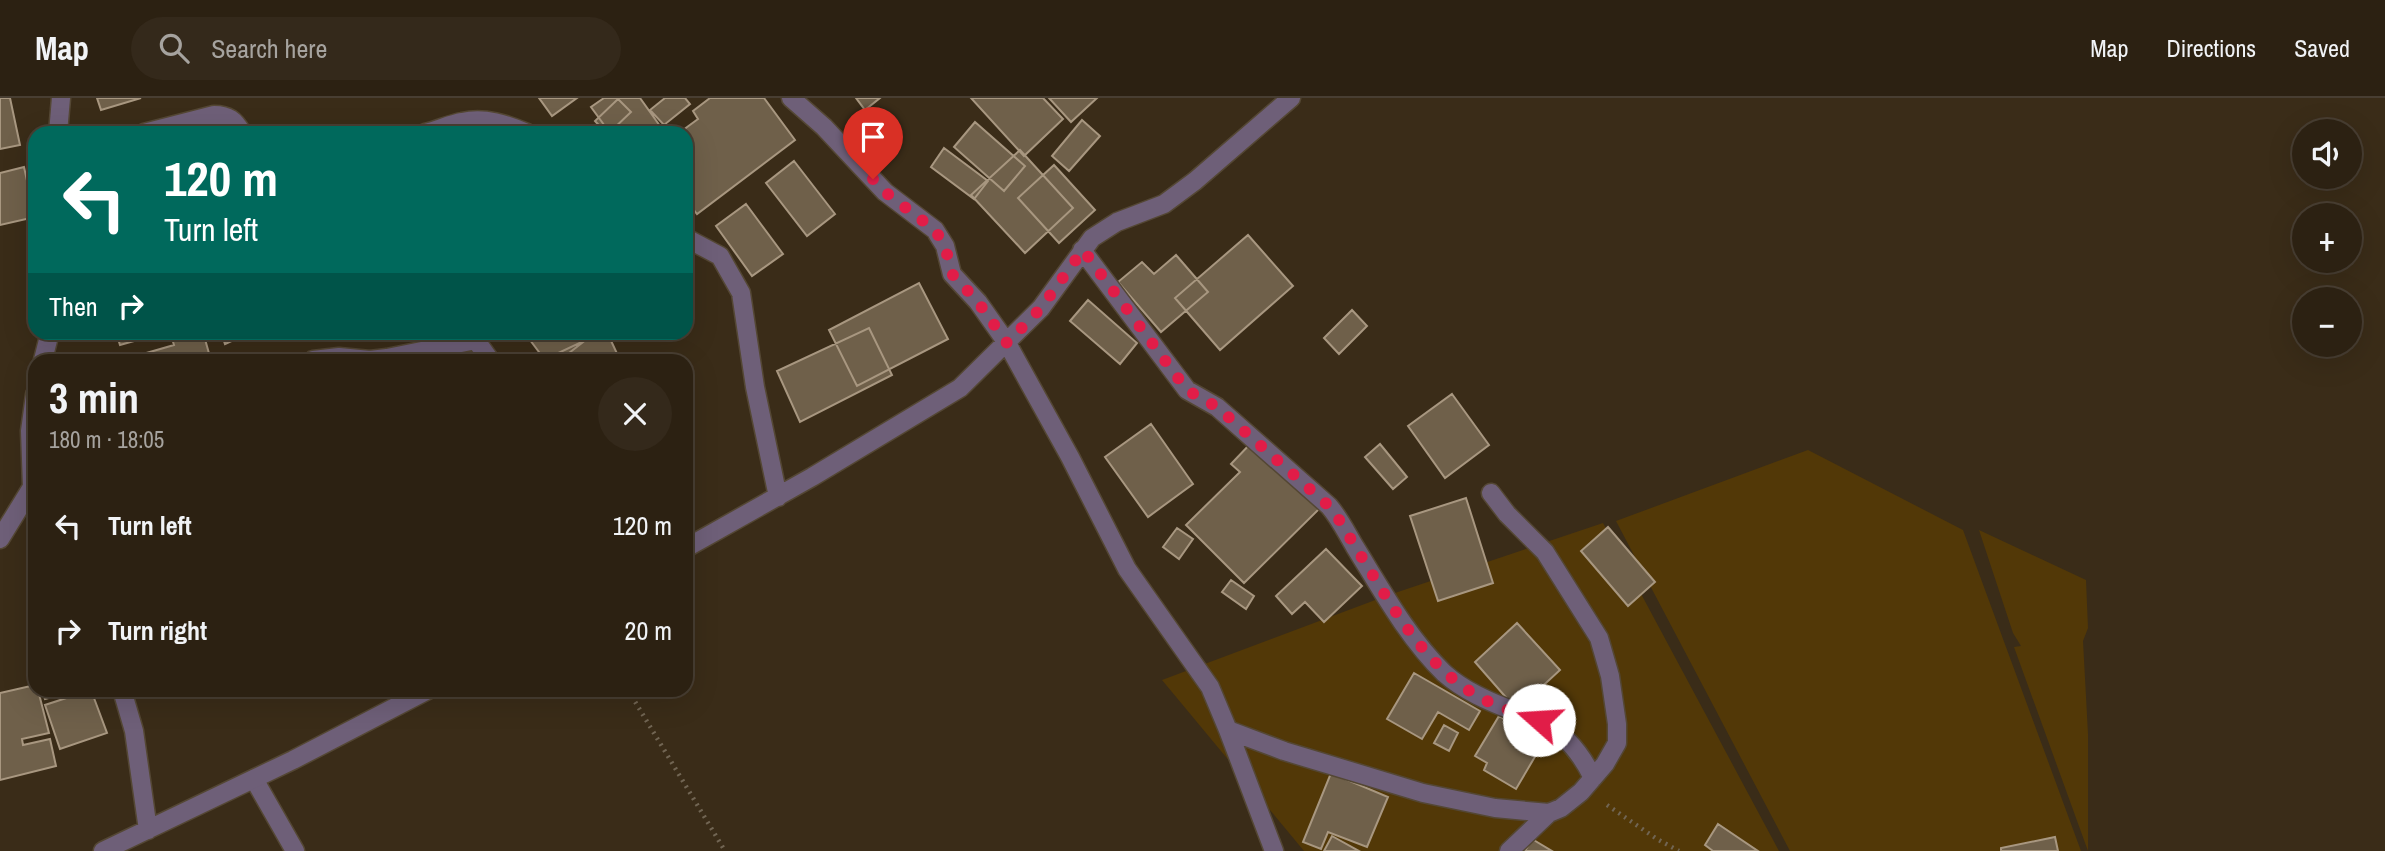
<!DOCTYPE html>
<html lang="en">
<head>
<meta charset="utf-8">
<style>
  body { margin:0; font-family:"Archivo Narrow",sans-serif; background:#34291b; color:#f1f3f6; height:100vh; display:flex; flex-direction:column; font-size:26px; white-space:nowrap }
  * { box-sizing:border-box; margin:0 }
  p { font-size:23px; color:#a6a39f }
  .icon { flex:none; width:38px; height:38px; fill:none; stroke:currentColor; stroke-width:2; stroke-linecap:round; stroke-linejoin:round }
  .map { position:relative; flex:1; overflow:hidden }
  .drawer { position:absolute; left:28px; top:256px; width:665px; height:343px; display:flex; flex-direction:column; background:#2c2112; border-radius:21px; box-shadow:0 7px 28px #0002,0 0 0 2px #483e32 }
  .drawer>* { flex:none }
  .top-card { position:absolute; left:28px; top:28px; width:665px; height:214px; border-radius:21px; box-shadow:0 7px 28px #0002,0 0 0 2px #483e32; background:#00695c; color:#fff; overflow:hidden }
  .tools { position:absolute; left:2292px; top:21px; display:grid; gap:14px }
  .tools a { display:grid; place-items:center; width:70px; height:70px; border-radius:50%; background:#2c2112; box-shadow:0 7px 28px #0002,0 0 0 2px #483e32; font-size:35px }
  .pin { position:absolute; display:grid; place-items:center; width:60px; height:60px; color:#fff; margin:-72px -30px; border-radius:50% 50% 50% 0; rotate:-45deg; box-shadow:0 0 7px #0007 }
  .pin .icon { rotate:45deg }
  .me { position:absolute; width:77px; margin:-38px; rotate:289deg; stroke-linejoin:round; filter:drop-shadow(0 0 5px #0008) }
  .turn { display:flex; align-items:center; gap:24px; height:147px; padding:0 21px; font-size:32px }
  .turn .icon { width:91px; height:91px; stroke-width:2.5 }
  .turn b { display:block; font-size:49px; line-height:60px }
  .then { display:flex; align-items:center; height:66px; padding:0 21px; background:#0003; gap:14px; font-size:26px }
  .round { display:grid; place-items:center; flex:none; width:74px; height:74px; border-radius:37px; background:#34291b }
  .overview { display:flex; align-items:center; justify-content:space-between; height:119px; padding:0 21px }
  h1 { font-size:42px; font-weight:800; line-height:52px }
  ul { padding:0; list-style:none }
  li { display:flex; align-items:center; gap:21px; height:105px; padding:0 21px }
  li div { flex:1 }
  li b { display:block; font-size:26px }
  li em { font-style:normal }
  header { display:flex; align-items:center; gap:42px; box-sizing:border-box; height:98px; padding:0 35px; background:#2c2112; border-bottom:2px solid #483e32 }
  header strong { font-size:33px }
  nav { display:flex; gap:38px; margin-inline-start:auto; font-size:24px }
  .search { width:490px; height:63px; background:#34291b; display:flex; align-items:center; gap:18px; box-sizing:border-box; padding:0 24px; border-radius:38px; color:#a6a39f; font-size:26px }
  .map>svg:first-child { display:block }
  .green { fill:#523807 }
  .building { fill:#6f604a; stroke:#a89780; stroke-width:2 }
  .lines { fill:none; stroke-linecap:round; stroke-linejoin:round }
  .service-casing { stroke:#544734; stroke-width:21 }
  .minor-casing { stroke:#544734; stroke-width:21 }
  .path { stroke:#716553; stroke-width:4.5; stroke-dasharray:2 5; stroke-linecap:butt }
  .service { stroke:#6e5f78; stroke-width:18 }
  .minor { stroke:#6e5f78; stroke-width:18 }
  .route { stroke:#e11d48; stroke-width:12; stroke-dasharray:0 21.6 }
</style>
</head>
<body>
<header>
<strong>Map</strong>
<div class="search"><svg class="icon" aria-label="search" viewBox="0 0 24 24"><circle cx="10" cy="10" r="6"/><path d="M15 15l6 6"/></svg>Search here</div>
<nav><a>Map</a><a>Directions</a><a>Saved</a></nav>
</header>
<div class="map">
<svg width="2385" height="753" viewBox="0 0 2385 753">
  <rect width="100%" height="100%" fill="#3a2c18"/>
  <path class="green" d="M1808 352 1963 432 2081 753H1790L1616 423Z
    M1603 425 1779 753H1304L1162 582 1386 498Z
    M1979 432 2086 482 2088 530 2083 543 2088 636V753L2014 549 2021 548 2013 535Z"/>
  <path class="building" d="M0 0H10L20 47 0 51Z
    M97 0H141L101 12Z
    M539 0H577L552 18Z
    M604 0H640L660 28 650 35H610L591 9Z
    M665 0H685L690 6 664 27 650 12Z
    M710 0H764L795 42 697 116 686 102V35H679L698 21 693 13Z
    M856 0H880L865 12Z
    M971 0H1043L1063 21 1024 58Z
    M1049 0H1097L1071 24Z
    M618 1 631 14 609 35H606L595 23Z
    M222 20 228 35H183Z
    M1082 22 1100 38 1069 73 1052 58Z
    M975 24 1025 68 1004 93 954 49Z
    M944 50 988 83 974 101 931 69Z
    M1020 52 1073 110 1025 155 971 97Z
    M794 63 835 116 807 138 766 85Z
    M1054 67 1095 112 1059 145 1018 100Z
    M24 69 35 119 0 127V75Z
    M746 106 783 156 752 178 716 128Z
    M1248 137 1293 188 1220 252 1175 200Z
    M1176 157 1208 194 1161 234 1118 184 1142 164 1154 176Z
    M919 185 948 241 857 288 829 232Z
    M1088 202 1137 245 1120 266 1070 223Z
    M1352 212 1367 228 1339 256 1324 240Z
    M869 230 892 277 800 324 777 273Z
    M116 234H166L120 247Z
    M170 234H203L210 259 197 262H122L174 247Z
    M221 234H251L225 246Z
    M524 234H596L560 262H545Z
    M603 234H607L620 262H558L556 256Z
    M1452 296 1489 347 1445 380 1408 328Z
    M1151 326 1193 386 1148 419 1105 359Z
    M1253 343 1320 410 1244 485 1186 427 1240 374 1231 366Z
    M1380 346 1407 379 1393 391 1365 359Z
    M1466 400 1493 485 1438 503 1410 418Z
    M1608 429 1655 484 1628 508 1581 453Z
    M1177 430 1193 441 1179 461 1163 449Z
    M1326 451 1362 488 1324 524 1305 504 1292 516 1276 498Z
    M1231 482 1254 498 1246 511 1222 494Z
    M1517 525 1560 572 1517 612 1475 564Z
    M1414 575 1480 613 1469 632 1438 614 1422 641 1387 621Z
    M35 587V592H38L49 635 22 641 23 647 50 641 56 668 0 682V595Z
    M42 592H78L45 601Z
    M91 592 107 635 60 651 45 607Z
    M1499 618 1543 645 1516 691 1484 672 1487 665 1475 658Z
    M1444 627 1458 635 1449 653 1434 645Z
    M1331 675 1388 699 1367 749 1328 734 1321 751 1303 744Z
    M1718 726 1758 753H1713L1705 747Z
    M1332 738 1359 753H1324Z
    M2055 739 2058 753H2001V750Z
    M1532 741 1552 753H1525Z"/>
  <g class="lines">
    <g class="service-casing">
      <path id="service" d="M254 681 295 753"/>
    </g>
    <g class="minor-casing">
      <path id="minor" d="M791 0 824 29 885 94 935 132 945 148 952 176 978 204 1007 245 1070 359 1127 471 1210 589 1228 632 1274 753
        M58 35 61 0
        M144 35 214 17C228 17 235 22 242 35
        M425 35C438 32 450 26 462 24 485 19 506 26 527 35
        M686 140 720 158 741 195 755 289 778 399
        M1082 152 1187 292 1217 309 1329 408C1340 421 1346 434 1355 449 1381 491 1408 540 1444 575 1464 593 1490 604 1514 613 1522 616 1532 618 1539 622 1565 635 1581 655 1593 680
        M470 234 490 262
        M43 262 50 234
        M313 262 339 259 370 262 387 260 476 242
        M35 297 30 333 32 389 35 394
        M1491 395 1507 416 1545 454 1599 540 1610 578 1617 626V645L1605 666 1581 694 1561 710 1549 715 1509 753
        M0 441 32 389 35 388
        M686 450 812 379 960 290 1041 210 1092 140 1117 124 1164 106 1195 83 1291 0
        M122 592 134 633 148 732
        M1228 632 1284 653 1423 695 1495 710 1549 715
        M103 753 293 662 428 592"/>
    </g>
    <path class="path" d="M628 592 725 753
      M1607 707 1657 741 1679 753"/>
    <use href="#service" class="service"/>
    <use href="#minor" class="minor"/>
  </g>
  <g class="lines">
    <path class="route" d="M873 81 885 94 935 132 945 148 952 176 978 204 1007 245 1041 210 1083 152 1187 292 1217 309 1329 408C1342 424 1350 441 1361 458 1394 511 1426 571 1483 601 1500 610 1520 616 1539 622"/>
  </g>
</svg>
<div class="tools">
<a><svg class="icon" aria-label="sound" viewBox="0 0 24 24"><path d="M4 9h4l5-4v14l-5-4H4zM17 9q2 3 0 6"/></svg></a>
<a>+</a>
<a>−</a>
</div>
<div class="pin" style="left:873px;top:81px;background:#d93025"><svg class="icon" aria-label="arrive" viewBox="0 0 24 24"><path d="M6 21V4h12l-3 4 3 4H6"/></svg></div>
<svg class="me" style="left:1539px;top:622px" viewBox="-20 -20 40 40"><circle r="19" fill="#fff"/><path d="M0-13L10 11 0 6-10 11z" fill="#e11d48"/></svg>
<div class="top-card">
<div class="turn"><svg class="icon" aria-label="left" viewBox="0 0 24 24"><path d="M17 20v-9H6M10 6l-5 5 5 5"/></svg><div><b>120 m</b>Turn left</div></div>
<div class="then">Then<svg class="icon" aria-label="right" viewBox="0 0 24 24"><path d="M7 20v-9h11M14 6l5 5-5 5"/></svg></div>
</div>
<section class="drawer">
<div class="overview"><div><h1>3 min</h1><p>180 m · 18:05</p></div><a class="round"><svg class="icon" aria-label="close" viewBox="0 0 24 24"><path d="M6 6l12 12M18 6L6 18"/></svg></a></div>
<ul>
<li><svg class="icon" aria-label="left" viewBox="0 0 24 24"><path d="M17 20v-9H6M10 6l-5 5 5 5"/></svg><div><b>Turn left</b></div><em>120 m</em></li>
<li><svg class="icon" aria-label="right" viewBox="0 0 24 24"><path d="M7 20v-9h11M14 6l5 5-5 5"/></svg><div><b>Turn right</b></div><em>20 m</em></li>
</ul>
</section>
</div>
</body>
</html>
